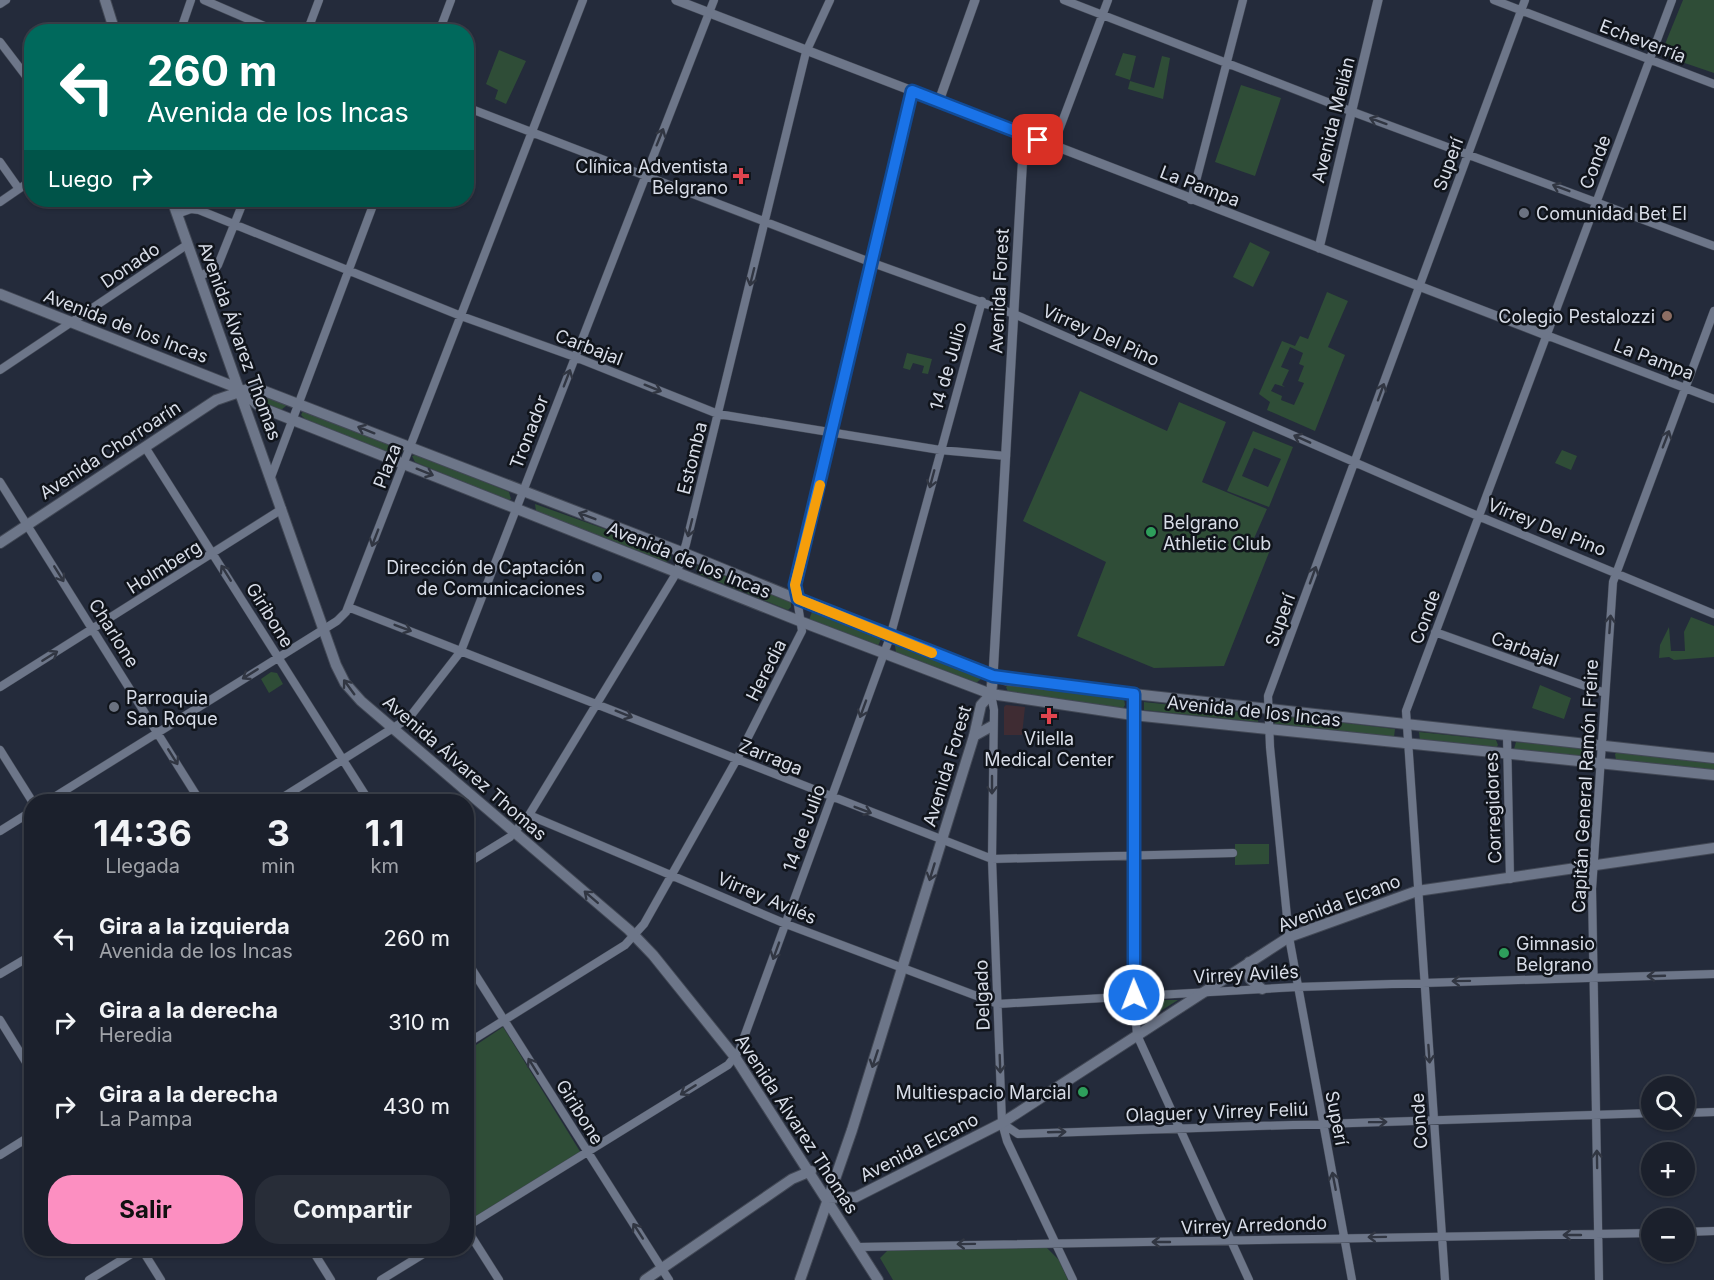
<!DOCTYPE html>
<html lang="es">
<head>
<meta charset="utf-8">
<style>
  body { margin:0; font-family:Inter,sans-serif; background:#282d38; color:#f1f3f6; height:100vh; display:flex; flex-direction:column; font-size:22px; white-space:nowrap }
  * { box-sizing:border-box; margin:0 }
  p { font-size:20px; color:#a0a3a9 }
  .icon { flex:none; width:33px; height:33px; fill:none; stroke:currentColor; stroke-width:2; stroke-linecap:round; stroke-linejoin:round }
  .map { position:relative; flex:1; overflow:hidden }
  .side { position:absolute; left:24px; top:794px; width:450px; height:462px; display:flex; flex-direction:column; background:#1b202c; border-radius:24px; box-shadow:0 2px 4px #0004,0 0 0 2px #393e48 }
  .side>* { flex:none }
  .hud { position:absolute; left:24px; top:24px; width:450px; height:183px; border-radius:24px; box-shadow:0 2px 4px #0004,0 0 0 2px #393e48; background:#00695c; color:#fff; overflow:hidden }
  .buttons { position:absolute; left:1641px; top:1076px; display:grid; gap:12px }
  .buttons a { display:grid; place-items:center; width:54px; height:54px; border-radius:50%; background:#1b202c; box-shadow:0 2px 4px #0004,0 0 0 2px #393e48; font-size:30px }
  .pin { position:absolute; display:grid; place-items:center; width:51px; height:51px; color:#fff; margin:-26px; border-radius:12px; box-shadow:0 3px 9px #0006 }
  .me { position:absolute; width:66px; margin:-33px; rotate:359deg; stroke-linejoin:round; filter:drop-shadow(0 0 4px #0008) }
  .turn { display:flex; align-items:center; gap:21px; height:126px; padding:0 24px; font-size:27px }
  .turn .icon { width:78px; height:78px; stroke-width:2.5 }
  .turn b { display:block; font-size:42px; line-height:51px }
  .then { display:flex; align-items:center; height:57px; padding:0 24px; background:#0003; gap:12px; font-size:22px }
  .eta { display:flex; justify-content:space-evenly; align-items:center; height:102px; text-align:center }
  .eta b { font-size:36px; font-weight:700; line-height:42px }
  .primary-button { display:flex; gap:12px; margin-top:auto; padding:12px 24px }
  .primary-button a { flex:1; height:69px; border-radius:24px; background:#fc8fc1; color:#111; font-size:24px; font-weight:700; line-height:69px; text-align:center }
  .primary-button a+a { background:#282d38; color:#f1f3f6 }
  ul { padding:0; list-style:none }
  li { display:flex; align-items:center; gap:18px; height:84px; padding:0 24px }
  li div { flex:1 }
  li b { display:block; font-size:22px }
  li em { font-style:normal }
  .map>svg:first-child { display:block }
  .commercial { fill:#3f2c33 }
  .green { fill:#2f4d37; fill-rule:evenodd }
  .lines { fill:none; stroke-linecap:round; stroke-linejoin:round }
  .minor-casing { stroke:#424855; stroke-width:9 }
  .tertiary-casing { stroke:#424855; stroke-width:10 }
  .secondary-casing { stroke:#424855; stroke-width:12 }
  .minor { stroke:#6d7689; stroke-width:8 }
  .tertiary { stroke:#6d7689; stroke-width:9 }
  .secondary { stroke:#6d7689; stroke-width:10 }
  .oneway { stroke:#313642 }
  .route-casing { stroke:#114b97; stroke-width:15 }
  .route { stroke:#1a73e8; stroke-width:10 }
  .slow { stroke:#f59e0b; stroke-width:10 }
  .health-dot { fill:#e0444e; stroke:#10141b; stroke-width:2 }
  .worship-dot { fill:#6b7280; stroke:#10141b; stroke-width:2 }
  .education-dot { fill:#8d6e63; stroke:#10141b; stroke-width:2 }
  .leisure-dot { fill:#2e9e5b; stroke:#10141b; stroke-width:2 }
  .service-dot { fill:#5c6f8a; stroke:#10141b; stroke-width:2 }
  .labels { text-anchor:middle; dominant-baseline:central; stroke-width:5; stroke-linejoin:round; paint-order:stroke }
  .street-label { font-size:18px; fill:#d8dde8; stroke:#10141b }
  .poi-label { font-size:18px; fill:#d8dde8; stroke:#10141b; text-anchor:end }
</style>
</head>
<body>
<div class="map">
<svg width="1714" height="1280" viewBox="0 0 1714 1280">
  <rect width="100%" height="100%" fill="#242b3b"/>
  <path class="commercial" d="M1006 705 1025 707 1022 735H1004V707Z"/>
  <path class="green" d="M1683 0H1714V73L1670 58 1663 49Z
    M499 50 526 61 506 104 495 99 498 90 486 84Z
    M1123 53 1136 56 1130 80 1115 75Z
    M1162 56 1170 58 1163 99 1128 89 1130 81 1154 88Z
    M1241 85 1281 98 1255 176 1215 162Z
    M1250 242 1270 252 1253 287 1233 277Z
    M1327 292 1348 301 1328 347 1345 355 1315 431 1267 410 1270 402 1259 394 1282 341 1295 346 1300 336 1308 339ZM1290 347 1303 353 1299 364 1304 366 1298 381 1304 383 1294 405 1281 400 1282 396 1271 391 1275 384 1285 387 1282 385 1289 370 1281 367Z
    M907 353 932 359 928 374 922 373 924 366 913 363 910 370 903 368Z
    M1080 391 1167 431 1179 402 1226 422 1202 482 1267 509 1252 543 1270 550 1224 666 1154 668 1077 636 1106 562 1023 521Z
    M256 392 286 404V406L281 410 256 400Z
    M303 411 402 448 403 451 397 456 306 420 301 415Z
    M1253 431 1293 447 1269 507 1227 491ZM1254 448 1281 459 1268 487 1242 476Z
    M1562 450 1577 456 1571 470 1555 463Z
    M418 454 509 492 511 499 508 501 415 462 412 456Z
    M535 504 669 552 671 554V559L666 562 536 511Z
    M698 565 791 601V607L788 610 699 574 696 569Z
    M813 609 882 637 877 648 809 620Z
    M1691 617 1714 626V657L1674 660 1669 657 1659 658 1660 645 1669 627 1671 651H1685L1684 632Z
    M898 643 979 674 981 679 976 683 896 652 895 646Z
    M271 672 277 673 283 684 269 693 261 679Z
    M1010 683 1124 699 1125 705 1122 710 1008 692 1006 687Z
    M1540 685 1571 698 1564 719 1532 708Z
    M1144 702 1258 714V722L1144 710Z
    M1278 715 1395 729 1394 737 1275 724 1274 720Z
    M1419 732 1496 740 1498 745 1495 749 1420 741Z
    M1516 742 1585 748 1588 753 1585 758 1520 752 1514 749Z
    M1618 751 1714 761V770L1616 760 1615 754Z
    M1235 844H1269V864L1235 865Z
    M1140 1000H1178L1143 1022Z
    M503 1027 581 1153 468 1221 467 1051Z
    M1046 1247 1059 1260 1068 1280H893L880 1258 889 1249 943 1250Z"/>
  <g class="lines">
    <g class="minor-casing">
      <path id="minor" d="M204 0 278 32
        M1064 0 1353 112 1714 246
        M1494 0 1714 84
        M0 4 6 0
        M180 32 191 0
        M307 32 319 0
        M439 32 451 0
        M0 42 32 84
        M466 107 870 262 1014 314 1478 516 1714 614
        M1053 146 1108 0
        M0 162 19 189
        M1191 200 1243 0
        M0 202 32 180
        M177 214 191 209 199 210 461 316 575 357 718 414 940 450 1006 456
        M199 276 214 270 218 265 244 200
        M1546 335 1714 399
        M0 370 188 244
        M145 447 369 801
        M271 477 375 200
        M0 482 200 801
        M348 607 992 859 1233 853
        M1435 632 1605 693
        M0 687 282 509
        M991 694 994 710 992 859 1002 1123 1007 1141 1073 1280
        M1134 694V995L1137 1035 1249 1280
        M1507 736 1510 879
        M0 750 32 801
        M48 801 337 621 346 612 583 0
        M277 801 409 718 461 651 714 0
        M529 815 786 924 998 1004 1297 987 1714 974
        M0 831 32 811
        M466 864 510 837 529 815 677 572 686 544 806 52 830 0
        M466 960 669 1280
        M0 974 32 955
        M0 1020 32 1072
        M466 1044 625 945 644 924 737 759 802 631 795 585 911 91
        M1684 1113 1714 1112
        M1002 1123 1018 1134 1652 1113
        M0 1155 32 1135
        M466 1227 728 1065 739 1051 890 637 982 301
        M466 1228 499 1280
        M1684 1232 1714 1231
        M858 1247 1652 1233
        M311 1248 331 1280
        M89 1280 141 1248 161 1280
        M381 1280 433 1248
        M1352 1280 1289 937 1270 747 1268 696 1525 0
        M1445 1280 1406 711 1672 0
        M1599 1280 1592 889 1613 582 1714 311"/>
    </g>
    <g class="tertiary-casing">
      <path id="tertiary" d="M676 0 1546 335
        M939 101 975 0
        M1319 248 1378 0
        M993 676 1024 135"/>
    </g>
    <g class="secondary-casing">
      <path id="secondary" d="M105 0 115 32
        M172 200 336 665 345 683 361 701 629 930 653 955 735 1057 878 1280
        M0 294 240 389 260 407 802 622 991 694 1133 715 1714 775
        M0 543 216 400 254 387 684 553 890 637 1007 680 1714 758
        M974 736 992 726
        M1249 962 1250 979 1262 989
        M828 1198 856 1197 1002 1123 1289 937 1417 891 1714 848
        M645 1280 792 1179 811 1171
        M800 1280 852 1130 974 736 981 705 991 694 993 676"/>
    </g>
    <use href="#minor" class="minor"/>
    <use href="#tertiary" class="tertiary"/>
    <use href="#secondary" class="secondary"/>
  </g>
  <defs><path id="oneway-shaft" d="M-6 0H5M1.5-3L5.5 0L1.5 3" fill="none" stroke-width="1.6" stroke-linecap="round" stroke-linejoin="round" transform="scale(1.5)"/></defs>
  <g class="oneway">
    <use href="#oneway-shaft" transform="translate(1378 121) rotate(-160)"/>
    <use href="#oneway-shaft" transform="translate(660 137) rotate(-68)"/>
    <use href="#oneway-shaft" transform="translate(1561 188) rotate(-159)"/>
    <use href="#oneway-shaft" transform="translate(752 277) rotate(104)"/>
    <use href="#oneway-shaft" transform="translate(567 378) rotate(-69)"/>
    <use href="#oneway-shaft" transform="translate(653 388) rotate(22)"/>
    <use href="#oneway-shaft" transform="translate(1381 392) rotate(-70)"/>
    <use href="#oneway-shaft" transform="translate(366 430) rotate(-158)"/>
    <use href="#oneway-shaft" transform="translate(1302 439) rotate(-156)"/>
    <use href="#oneway-shaft" transform="translate(1666 439) rotate(-69)"/>
    <use href="#oneway-shaft" transform="translate(425 472) rotate(22)"/>
    <use href="#oneway-shaft" transform="translate(932 479) rotate(105)"/>
    <use href="#oneway-shaft" transform="translate(587 516) rotate(-159)"/>
    <use href="#oneway-shaft" transform="translate(690 528) rotate(104)"/>
    <use href="#oneway-shaft" transform="translate(375 538) rotate(111)"/>
    <use href="#oneway-shaft" transform="translate(226 573) rotate(-122)"/>
    <use href="#oneway-shaft" transform="translate(59 574) rotate(58)"/>
    <use href="#oneway-shaft" transform="translate(1313 575) rotate(-70)"/>
    <use href="#oneway-shaft" transform="translate(1610 624) rotate(-86)"/>
    <use href="#oneway-shaft" transform="translate(403 628) rotate(21)"/>
    <use href="#oneway-shaft" transform="translate(50 656) rotate(-32)"/>
    <use href="#oneway-shaft" transform="translate(250 674) rotate(148)"/>
    <use href="#oneway-shaft" transform="translate(349 687) rotate(-126)"/>
    <use href="#oneway-shaft" transform="translate(863 709) rotate(110)"/>
    <use href="#oneway-shaft" transform="translate(624 714) rotate(22)"/>
    <use href="#oneway-shaft" transform="translate(173 757) rotate(58)"/>
    <use href="#oneway-shaft" transform="translate(992 785) rotate(90)"/>
    <use href="#oneway-shaft" transform="translate(863 810) rotate(21)"/>
    <use href="#oneway-shaft" transform="translate(932 872) rotate(107)"/>
    <use href="#oneway-shaft" transform="translate(591 897) rotate(-139)"/>
    <use href="#oneway-shaft" transform="translate(776 951) rotate(110)"/>
    <use href="#oneway-shaft" transform="translate(1656 976) rotate(178)"/>
    <use href="#oneway-shaft" transform="translate(1461 981) rotate(179)"/>
    <use href="#oneway-shaft" transform="translate(1429 1054) rotate(86)"/>
    <use href="#oneway-shaft" transform="translate(875 1059) rotate(108)"/>
    <use href="#oneway-shaft" transform="translate(1000 1064) rotate(88)"/>
    <use href="#oneway-shaft" transform="translate(533 1066) rotate(-122)"/>
    <use href="#oneway-shaft" transform="translate(688 1090) rotate(148)"/>
    <use href="#oneway-shaft" transform="translate(1378 1122) rotate(-1)"/>
    <use href="#oneway-shaft" transform="translate(1057 1132) rotate(-2)"/>
    <use href="#oneway-shaft" transform="translate(1597 1159) rotate(-91)"/>
    <use href="#oneway-shaft" transform="translate(1334 1181) rotate(-101)"/>
    <use href="#oneway-shaft" transform="translate(638 1231) rotate(-123)"/>
    <use href="#oneway-shaft" transform="translate(1572 1235) rotate(-180)"/>
    <use href="#oneway-shaft" transform="translate(1377 1237) rotate(179)"/>
    <use href="#oneway-shaft" transform="translate(1161 1242) rotate(-180)"/>
    <use href="#oneway-shaft" transform="translate(966 1244) rotate(179)"/>
  </g>
  <g class="lines">
    <g class="route-casing">
      <path id="route" d="M1038 140 912 91 795 585 798 599 993 676 1134 694V995"/>
    </g>
    <use href="#route" class="route"/>
    <path class="slow" d="M820 485 795 585 798 599 932 653"/>
  </g>
  <g class="health-dot">
    <path d="M738 167h6v6h6v6h-6v6h-6v-6h-6v-6h6z"/>
    <path d="M1046 707h6v6h6v6h-6v6h-6v-6h-6v-6h6z"/>
  </g>
  <g class="worship-dot">
    <circle cx="1524" cy="213" r="6"/>
    <circle cx="114" cy="707" r="6"/>
  </g>
  <circle class="education-dot" cx="1667" cy="316" r="6"/>
  <g class="leisure-dot">
    <circle cx="1151" cy="532" r="6"/>
    <circle cx="1504" cy="953" r="6"/>
    <circle cx="1083" cy="1092" r="6"/>
  </g>
  <circle class="service-dot" cx="597" cy="577" r="6"/>
  <g class="labels">
    <g class="street-label">
      <text transform="translate(1643 41) rotate(21)">Echeverría</text>
      <text transform="translate(1333 120) rotate(-76)">Avenida Melián</text>
      <text transform="translate(1595 162) rotate(-69)">Conde</text>
      <text transform="translate(1448 164) rotate(-70)">Superí</text>
      <text transform="translate(1200 186) rotate(21)">La Pampa</text>
      <text transform="translate(130 265) rotate(-34)">Donado</text>
      <text transform="translate(999 291) rotate(-87)">Avenida Forest</text>
      <text transform="translate(126 326) rotate(21)">Avenida de los Incas</text>
      <text transform="translate(1101 335) rotate(24)">Virrey Del Pino</text>
      <text transform="translate(240 341) rotate(70)">Avenida Álvarez Thomas</text>
      <text transform="translate(589 347) rotate(21)">Carbajal</text>
      <text transform="translate(1654 359) rotate(21)">La Pampa</text>
      <text transform="translate(948 366) rotate(-74)">14 de Julio</text>
      <text transform="translate(529 432) rotate(-69)">Tronador</text>
      <text transform="translate(110 450) rotate(-33)">Avenida Chorroarín</text>
      <text transform="translate(692 458) rotate(-76)">Estomba</text>
      <text transform="translate(387 466) rotate(-69)">Plaza</text>
      <text transform="translate(1547 527) rotate(22)">Virrey Del Pino</text>
      <text transform="translate(689 560) rotate(22)">Avenida de los Incas</text>
      <text transform="translate(164 567) rotate(-32)">Holmberg</text>
      <text transform="translate(270 615) rotate(58)">Giribone</text>
      <text transform="translate(1425 617) rotate(-70)">Conde</text>
      <text transform="translate(1280 620) rotate(-70)">Superí</text>
      <text transform="translate(114 633) rotate(58)">Charlone</text>
      <text transform="translate(1525 649) rotate(20)">Carbajal</text>
      <text transform="translate(766 670) rotate(-63)">Heredia</text>
      <text transform="translate(1254 711) rotate(6)">Avenida de los Incas</text>
      <text transform="translate(771 757) rotate(22)">Zarraga</text>
      <text transform="translate(947 766) rotate(-73)">Avenida Forest</text>
      <text transform="translate(465 768) rotate(41)">Avenida Álvarez Thomas</text>
      <text transform="translate(1585 786) rotate(-87)">Capitán General Ramón Freire</text>
      <text transform="translate(1493 808) rotate(-92)">Corregidores</text>
      <text transform="translate(804 828) rotate(-70)">14 de Julio</text>
      <text transform="translate(767 898) rotate(23)">Virrey Avilés</text>
      <text transform="translate(1339 903) rotate(-21)">Avenida Elcano</text>
      <text transform="translate(1246 974) rotate(-3)">Virrey Avilés</text>
      <text transform="translate(982 995) rotate(-92)">Delgado</text>
      <text transform="translate(580 1112) rotate(58)">Giribone</text>
      <text transform="translate(1217 1112) rotate(-2)">Olaguer y Virrey Feliú</text>
      <text transform="translate(1337 1118) rotate(79)">Superí</text>
      <text transform="translate(1419 1121) rotate(-94)">Conde</text>
      <text transform="translate(797 1124) rotate(57)">Avenida Álvarez Thomas</text>
      <text transform="translate(919 1147) rotate(-27)">Avenida Elcano</text>
      <text transform="translate(1254 1225) rotate(-2)">Virrey Arredondo</text>
    </g>
    <g class="poi-label">
      <text x="728" y="166">Clínica Adventista<tspan x="728" dy="21">Belgrano</tspan></text>
      <text x="1536" y="213" text-anchor="start">Comunidad Bet El</text>
      <text x="1655" y="316">Colegio Pestalozzi</text>
      <text x="1163" y="522" text-anchor="start">Belgrano<tspan x="1163" dy="21">Athletic Club</tspan></text>
      <text x="585" y="567">Dirección de Captación<tspan x="585" dy="21">de Comunicaciones</tspan></text>
      <text x="126" y="697" text-anchor="start">Parroquia<tspan x="126" dy="21">San Roque</tspan></text>
      <text x="1049" y="738" text-anchor="middle">Vilella<tspan x="1049" dy="21">Medical Center</tspan></text>
      <text x="1516" y="943" text-anchor="start">Gimnasio<tspan x="1516" dy="21">Belgrano</tspan></text>
      <text x="1071" y="1092">Multiespacio Marcial</text>
    </g>
  </g>
</svg>
<div class="buttons">
<a><svg class="icon" aria-label="search" viewBox="0 0 24 24"><circle cx="10" cy="10" r="6"/><path d="M15 15l6 6"/></svg></a>
<a>+</a>
<a>−</a>
</div>
<div class="pin" style="left:1038px;top:140px;background:#d93025"><svg class="icon" aria-label="arrive" viewBox="0 0 24 24"><path d="M6 21V4h12l-3 4 3 4H6"/></svg></div>
<svg class="me" style="left:1134px;top:995px" viewBox="-20 -20 40 40"><circle r="17" fill="#1a73e8" stroke="#fff" stroke-width="3"/><path d="M0-11L8 9 0 5-8 9z" fill="#fff"/></svg>
<div class="hud">
<div class="turn"><svg class="icon" aria-label="left" viewBox="0 0 24 24"><path d="M17 20v-9H6M10 6l-5 5 5 5"/></svg><div><b>260 m</b>Avenida de los Incas</div></div>
<div class="then">Luego<svg class="icon" aria-label="right" viewBox="0 0 24 24"><path d="M7 20v-9h11M14 6l5 5-5 5"/></svg></div>
</div>
<section class="side">
<div class="eta">
<div><b>14:36</b><p>Llegada</p></div>
<div><b>3</b><p>min</p></div>
<div><b>1.1</b><p>km</p></div>
</div>
<ul>
<li><svg class="icon" aria-label="left" viewBox="0 0 24 24"><path d="M17 20v-9H6M10 6l-5 5 5 5"/></svg><div><b>Gira a la izquierda</b><p>Avenida de los Incas</p></div><em>260 m</em></li>
<li><svg class="icon" aria-label="right" viewBox="0 0 24 24"><path d="M7 20v-9h11M14 6l5 5-5 5"/></svg><div><b>Gira a la derecha</b><p>Heredia</p></div><em>310 m</em></li>
<li><svg class="icon" aria-label="right" viewBox="0 0 24 24"><path d="M7 20v-9h11M14 6l5 5-5 5"/></svg><div><b>Gira a la derecha</b><p>La Pampa</p></div><em>430 m</em></li>
</ul>
<div class="primary-button"><a>Salir</a><a>Compartir</a></div>
</section>
</div>
</body>
</html>
